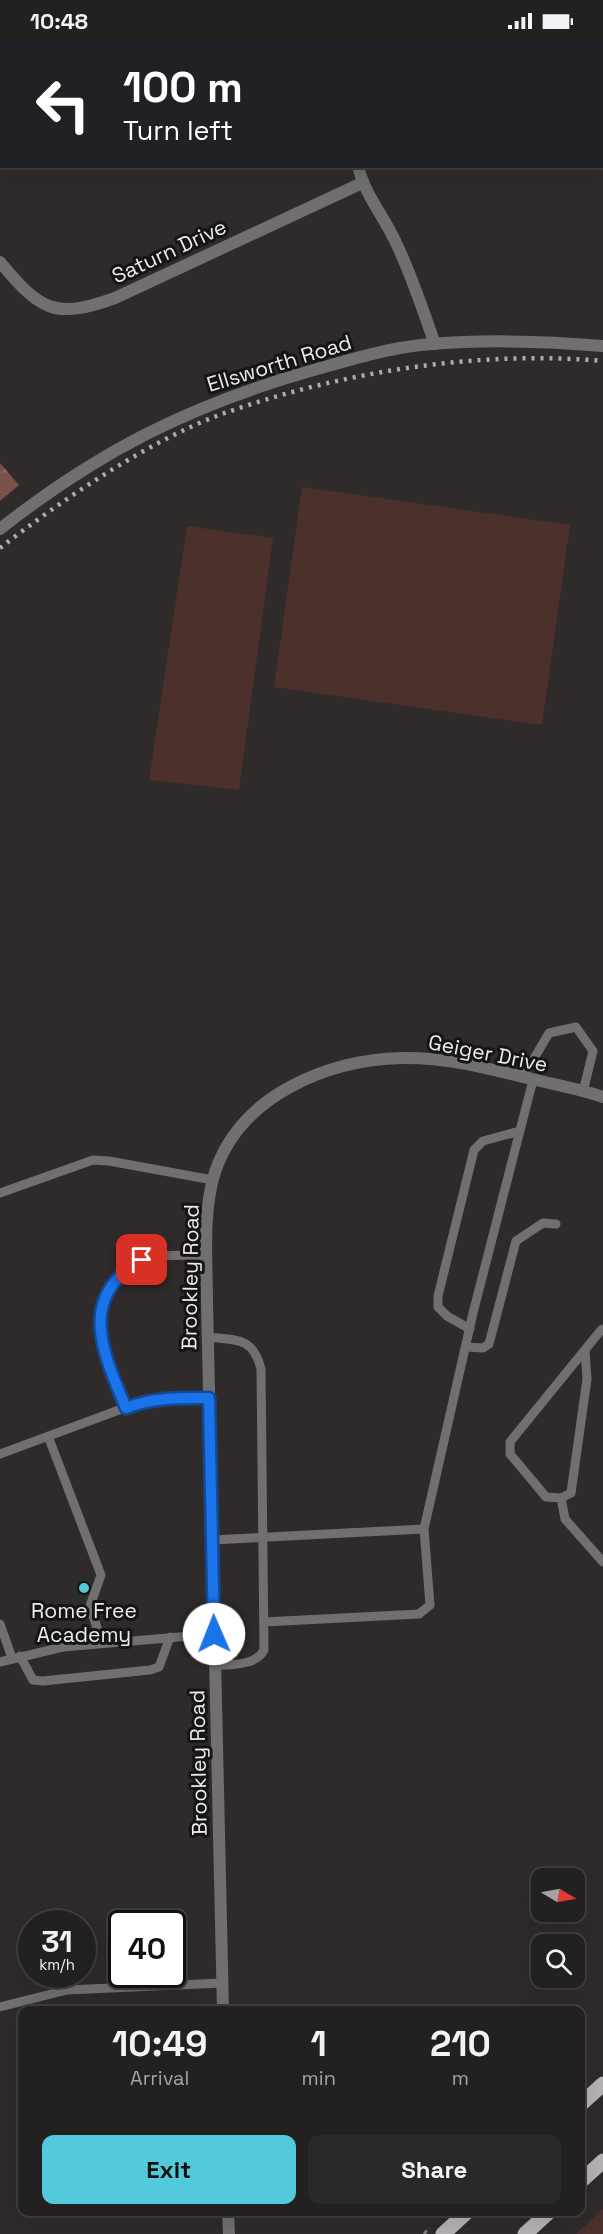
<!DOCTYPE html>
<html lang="en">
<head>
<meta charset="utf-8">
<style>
  body { margin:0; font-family:"Space Grotesk",sans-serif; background:#2b2829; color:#f1f3f6; height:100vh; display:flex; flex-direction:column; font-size:22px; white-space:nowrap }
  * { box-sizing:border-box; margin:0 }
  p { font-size:20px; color:#a3a3a5 }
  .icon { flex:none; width:33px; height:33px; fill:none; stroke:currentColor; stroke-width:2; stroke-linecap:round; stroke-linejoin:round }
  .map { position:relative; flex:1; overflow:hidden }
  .sheet { position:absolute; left:18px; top:1964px; width:567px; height:210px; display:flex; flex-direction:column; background:#232020; border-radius:12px; box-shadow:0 6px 24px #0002,0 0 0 2px #403e3e }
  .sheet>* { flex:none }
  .hud { position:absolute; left:0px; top:0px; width:603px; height:126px; box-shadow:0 6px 24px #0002,0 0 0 2px #403e3e; background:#202124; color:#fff; overflow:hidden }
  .needle { width:39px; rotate:100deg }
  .controls { position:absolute; left:531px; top:1826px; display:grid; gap:12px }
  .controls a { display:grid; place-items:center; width:54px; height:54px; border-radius:12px; background:#232020; box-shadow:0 6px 24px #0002,0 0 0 2px #403e3e; font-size:30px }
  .speed { position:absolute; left:18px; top:1868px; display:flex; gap:12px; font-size:30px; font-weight:700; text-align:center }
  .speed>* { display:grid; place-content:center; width:78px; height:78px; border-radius:50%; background:#232020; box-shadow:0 6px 24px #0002,0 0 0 2px #403e3e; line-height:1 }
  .speed small { font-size:15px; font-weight:400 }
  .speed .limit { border:3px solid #111; border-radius:9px; background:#fff; color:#111 }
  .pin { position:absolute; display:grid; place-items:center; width:51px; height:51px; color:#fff; margin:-26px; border-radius:12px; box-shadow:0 3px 9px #0006 }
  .me { position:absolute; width:66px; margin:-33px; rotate:359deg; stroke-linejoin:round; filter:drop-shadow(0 0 4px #0008) }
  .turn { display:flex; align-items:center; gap:21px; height:126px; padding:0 24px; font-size:27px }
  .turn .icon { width:78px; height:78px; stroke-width:2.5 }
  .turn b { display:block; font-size:42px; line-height:51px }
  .eta { display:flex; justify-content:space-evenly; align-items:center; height:102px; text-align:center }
  .eta b { font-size:36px; font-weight:800; line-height:42px }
  .primary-button { display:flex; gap:12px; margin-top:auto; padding:12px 24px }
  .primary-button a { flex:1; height:69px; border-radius:12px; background:#53cadc; color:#111; font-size:24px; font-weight:800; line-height:69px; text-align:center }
  .primary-button a+a { background:#2b2829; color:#f1f3f6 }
  .status { display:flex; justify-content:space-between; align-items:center; height:42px; padding:0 30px; background:#232020; direction:ltr }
  .status svg { height:16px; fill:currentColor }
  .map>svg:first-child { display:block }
  .forest { fill:url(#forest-firs) }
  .park { fill:#4c302b }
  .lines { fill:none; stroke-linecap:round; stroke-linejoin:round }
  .path { stroke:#807d7c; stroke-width:3; stroke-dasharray:4.5 3; stroke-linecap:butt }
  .service { stroke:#71706f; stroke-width:9 }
  .minor { stroke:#71706f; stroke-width:12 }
  .tertiary { stroke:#71706f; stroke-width:12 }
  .primary { stroke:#b7b3b2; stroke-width:15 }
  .rail { stroke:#b1adad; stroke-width:4.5; stroke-dasharray:3 6; stroke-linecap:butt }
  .route-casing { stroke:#114b97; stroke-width:15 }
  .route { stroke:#1a73e8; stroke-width:10 }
  .poi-dot { fill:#53cadc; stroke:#161414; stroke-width:2 }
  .labels { text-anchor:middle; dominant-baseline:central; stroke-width:6; stroke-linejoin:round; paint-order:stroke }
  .street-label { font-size:21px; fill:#eeebeb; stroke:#161414 }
  .poi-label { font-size:21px; fill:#eeebeb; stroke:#161414 }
</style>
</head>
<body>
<div class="status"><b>10:48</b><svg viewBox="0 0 49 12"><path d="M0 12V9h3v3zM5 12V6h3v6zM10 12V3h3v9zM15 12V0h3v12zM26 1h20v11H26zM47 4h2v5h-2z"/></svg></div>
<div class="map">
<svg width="603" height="2192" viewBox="0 0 603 2192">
  <defs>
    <pattern id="forest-firs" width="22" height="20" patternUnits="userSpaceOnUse" patternTransform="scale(1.5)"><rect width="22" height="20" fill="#79514b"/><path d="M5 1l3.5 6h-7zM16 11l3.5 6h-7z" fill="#8c6a65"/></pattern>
  </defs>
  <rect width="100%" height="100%" fill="#2f2b2a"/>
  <path class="forest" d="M0 421 19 443 0 459Z"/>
  <path class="park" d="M302 445 570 483 542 683 274 645Z
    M187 484 273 496 239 748 149 738Z
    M603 2167V2192H576Z"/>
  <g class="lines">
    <path class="path" d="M424 2192 429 2186"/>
    <path class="service" d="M523 1035 549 991 576 985 593 1009 583 1050
      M0 1151 93 1118 109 1119 213 1138
      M470 1287 447 1274 438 1265V1254L474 1108 483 1099 520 1089
      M208 1295C237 1298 253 1295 261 1327L264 1608C256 1624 231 1622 215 1624
      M466 1305 483 1306 489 1302 516 1199 543 1181 556 1182
      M585 1309 587 1337 571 1451 561 1456 546 1455 510 1412V1400L601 1288 603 1287
      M126 1366C110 1329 87 1287 109 1248 116 1234 128 1223 143 1218 162 1211 187 1214 207 1213
      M48 1394 101 1533 90 1564 102 1601
      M0 1412 146 1358 209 1356
      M561 1456 565 1477 603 1520
      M212 1498 424 1487 473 1271 533 1038
      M264 1580 419 1572 430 1563 424 1487
      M0 1582 12 1616
      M20 1614 33 1638 43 1639 150 1628 159 1625 170 1595
      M0 1620 63 1605 214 1592
      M0 1965 67 1948 222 1941"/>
    <path class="minor" d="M150 0 152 2
      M355 2V0
      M602 30H603
      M358 124C365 154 385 175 397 203 412 234 423 269 435 302
      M0 220C40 268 54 278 115 256L362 141
      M0 487C99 409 189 364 310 329 346 319 384 307 421 303 481 297 543 299 603 304"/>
    <path class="tertiary" d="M223 1968 207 1261C207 1219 202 1171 215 1130 241 1053 327 1018 402 1016 446 1015 490 1027 532 1037 556 1043 580 1047 603 1055
      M228 2169 229 2192"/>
    <path class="primary" d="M580 2063 603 2042
      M580 2140 603 2119
      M443 2192 468 2169
      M525 2192 550 2169"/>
    <path class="rail" d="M0 506C62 458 148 399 222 372 340 330 478 308 603 319"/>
  </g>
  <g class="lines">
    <g class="route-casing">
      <path id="route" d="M142 1218C76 1255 103 1311 126 1366 154 1355 179 1356 209 1356L214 1592"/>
    </g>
    <use href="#route" class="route"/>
  </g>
  <circle class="poi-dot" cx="84" cy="1546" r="6"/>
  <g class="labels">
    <g class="street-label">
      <text transform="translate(169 209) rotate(-25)">Saturn Drive</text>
      <text transform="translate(279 321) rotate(-17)">Ellsworth Road</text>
      <text transform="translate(488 1011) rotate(11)">Geiger Drive</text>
      <text transform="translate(190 1235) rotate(-89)">Brookley Road</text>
      <text transform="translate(198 1721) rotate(-91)">Brookley Road</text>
    </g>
    <g class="poi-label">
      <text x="84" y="1568">Rome Free<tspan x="84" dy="24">Academy</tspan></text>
    </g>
  </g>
</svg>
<div class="controls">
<a><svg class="needle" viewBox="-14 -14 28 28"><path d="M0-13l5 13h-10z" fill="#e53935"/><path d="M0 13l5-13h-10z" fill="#a3a3a5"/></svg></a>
<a><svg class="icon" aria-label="search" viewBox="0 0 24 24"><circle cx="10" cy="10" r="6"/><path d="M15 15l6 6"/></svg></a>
</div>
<div class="speed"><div>31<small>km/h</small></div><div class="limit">40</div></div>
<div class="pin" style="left:142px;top:1218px;background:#d93025"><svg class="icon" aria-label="arrive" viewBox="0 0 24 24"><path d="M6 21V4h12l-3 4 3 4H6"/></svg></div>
<svg class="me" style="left:214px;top:1592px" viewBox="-20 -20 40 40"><circle r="19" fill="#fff"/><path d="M0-13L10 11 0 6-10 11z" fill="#1a73e8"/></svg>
<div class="hud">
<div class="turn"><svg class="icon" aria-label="left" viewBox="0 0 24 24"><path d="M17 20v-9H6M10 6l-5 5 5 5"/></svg><div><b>100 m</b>Turn left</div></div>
</div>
<section class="sheet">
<div class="eta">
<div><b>10:49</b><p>Arrival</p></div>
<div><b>1</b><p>min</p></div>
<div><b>210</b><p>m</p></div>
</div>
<div class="primary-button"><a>Exit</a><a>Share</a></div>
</section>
</div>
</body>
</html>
